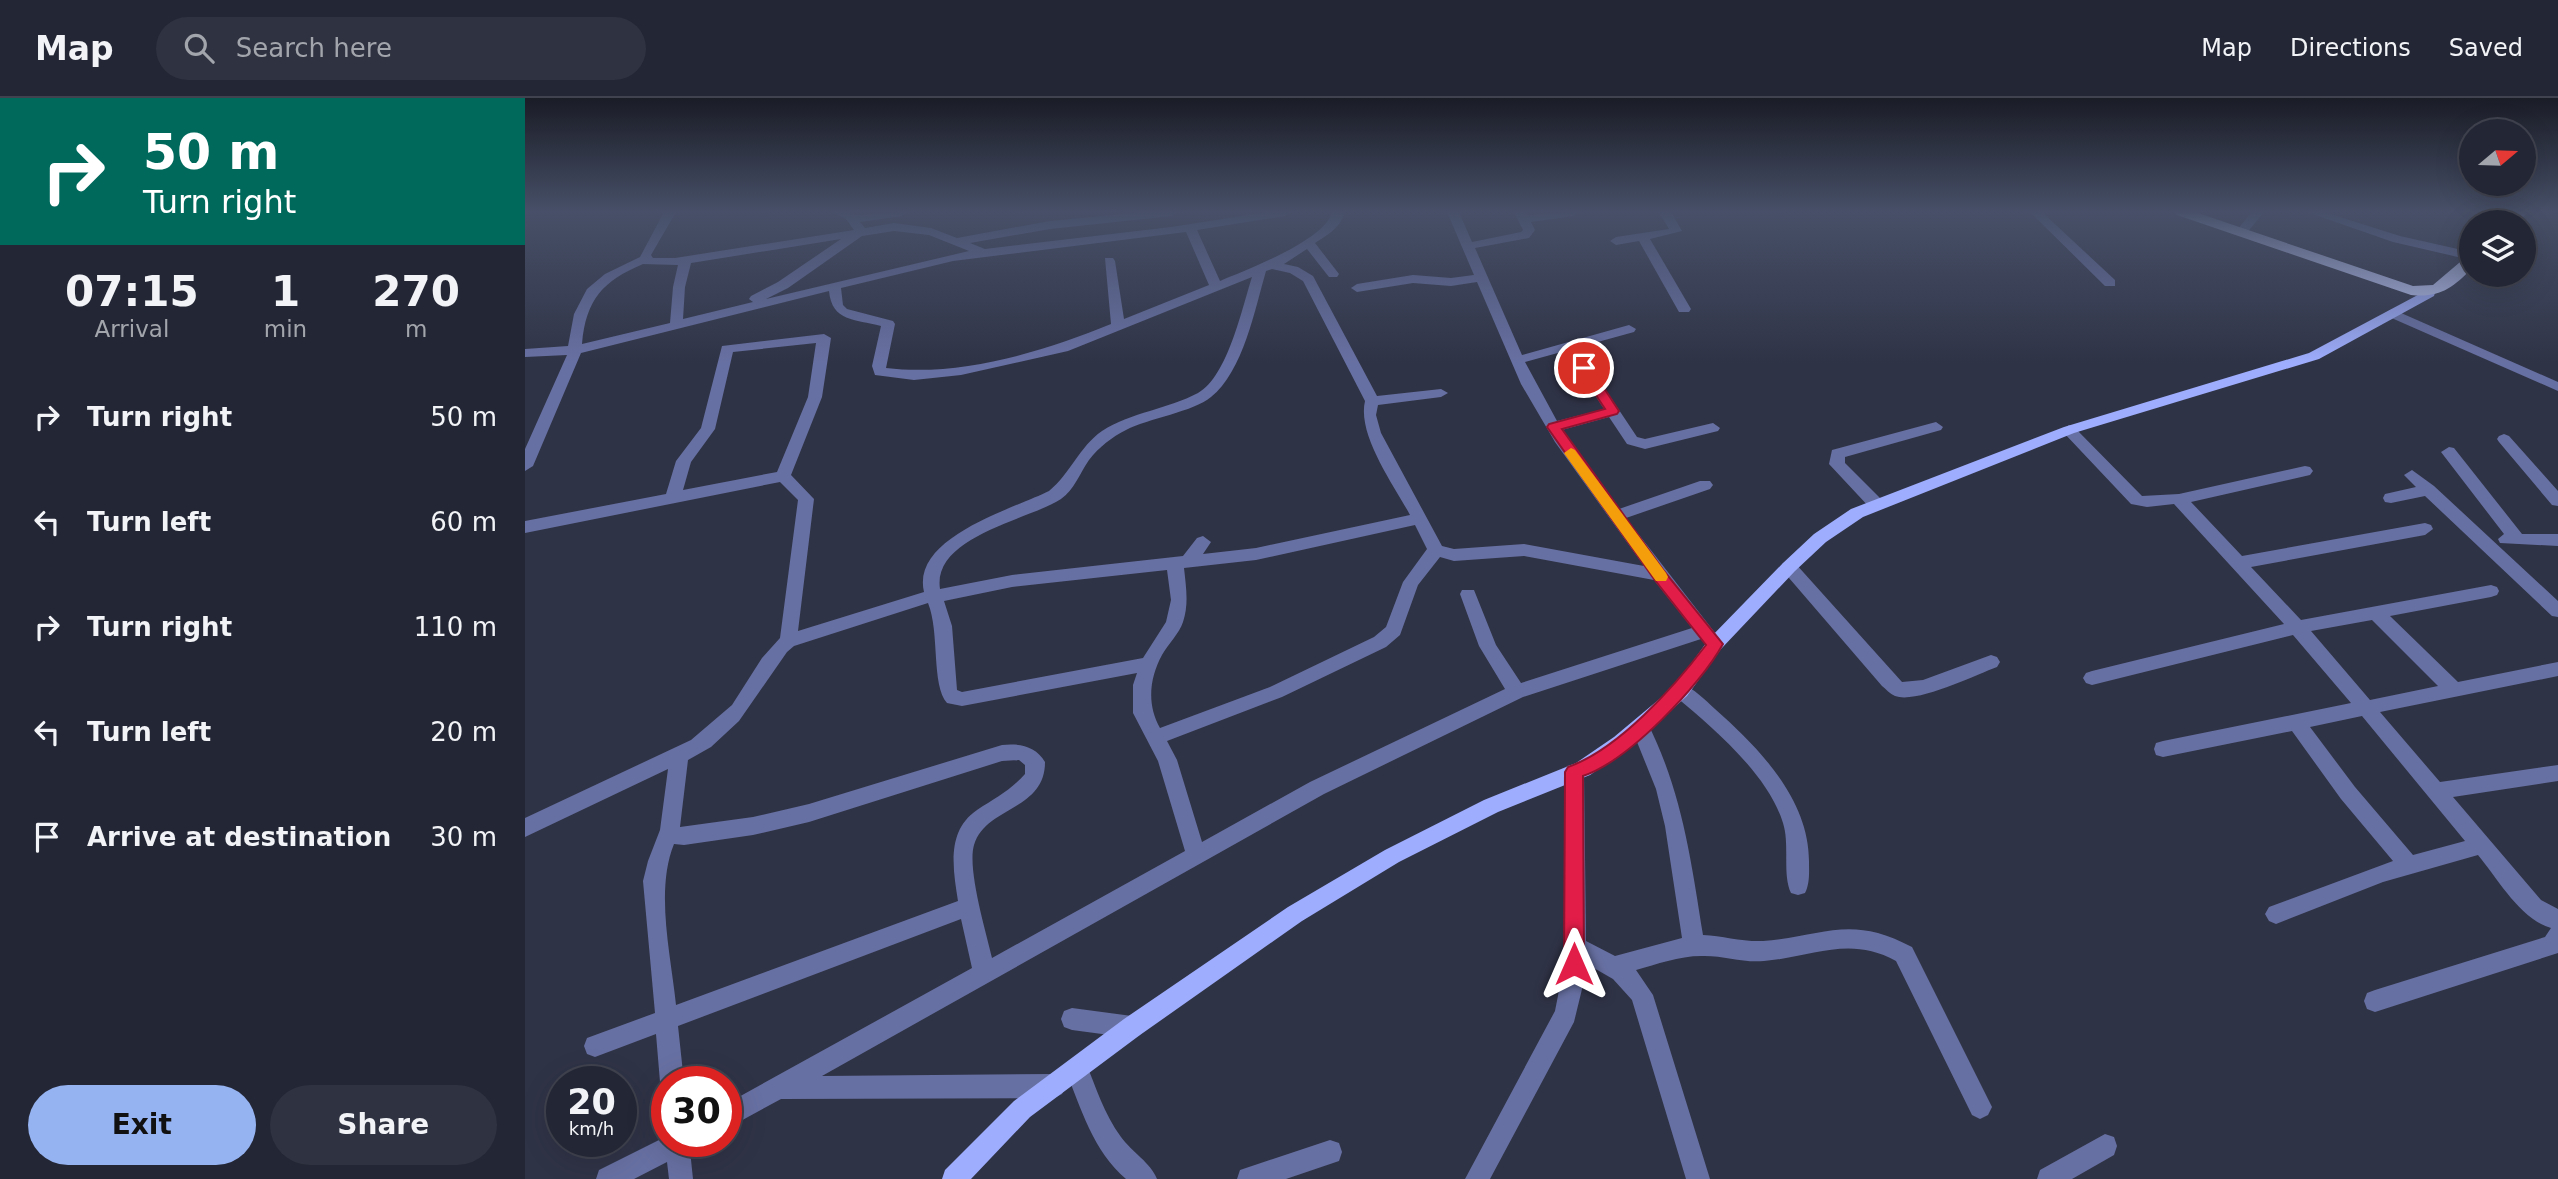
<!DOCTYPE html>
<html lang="en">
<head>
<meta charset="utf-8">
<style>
  body { margin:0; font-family:"DejaVu Sans",sans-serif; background:#2f3240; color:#f1f3f6; height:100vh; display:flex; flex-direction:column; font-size:26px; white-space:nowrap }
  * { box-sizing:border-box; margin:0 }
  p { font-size:23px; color:#a3a5ac }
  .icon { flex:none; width:38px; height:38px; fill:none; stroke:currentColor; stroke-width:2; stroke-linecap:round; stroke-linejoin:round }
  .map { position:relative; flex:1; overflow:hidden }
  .panel { display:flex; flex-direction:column; background:#232634; width:525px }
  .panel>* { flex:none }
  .guide { background:#00695c; color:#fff; overflow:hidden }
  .needle { width:46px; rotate:71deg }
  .tools { position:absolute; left:1934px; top:21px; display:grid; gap:14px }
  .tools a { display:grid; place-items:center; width:77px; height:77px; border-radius:50%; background:#232634; box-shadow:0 7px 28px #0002,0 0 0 2px #40434f; font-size:35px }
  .speed { position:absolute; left:21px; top:968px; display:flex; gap:14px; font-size:35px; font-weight:700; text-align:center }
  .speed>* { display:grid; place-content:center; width:91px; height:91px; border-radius:50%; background:#232634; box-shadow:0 7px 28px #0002,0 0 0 2px #40434f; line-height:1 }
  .speed small { font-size:18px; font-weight:400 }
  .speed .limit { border:10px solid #d22; background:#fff; color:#111 }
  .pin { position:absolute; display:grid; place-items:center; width:60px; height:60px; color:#fff; margin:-30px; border:4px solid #fff; border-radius:50%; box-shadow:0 2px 7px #0007 }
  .me { position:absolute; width:77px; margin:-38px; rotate:0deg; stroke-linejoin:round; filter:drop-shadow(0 0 5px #0008) }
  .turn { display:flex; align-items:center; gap:24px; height:147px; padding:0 28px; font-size:32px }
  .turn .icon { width:91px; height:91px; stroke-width:2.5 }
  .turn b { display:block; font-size:49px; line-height:60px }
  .eta { display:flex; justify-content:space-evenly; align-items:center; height:119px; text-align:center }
  .eta b { font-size:42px; font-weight:700; line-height:49px }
  .button { display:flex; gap:14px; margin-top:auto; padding:14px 28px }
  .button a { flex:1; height:80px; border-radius:42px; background:#95b2f1; color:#111; font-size:28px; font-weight:700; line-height:80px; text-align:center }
  .button a+a { background:#2f3240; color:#f1f3f6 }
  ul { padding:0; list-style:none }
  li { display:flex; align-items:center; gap:21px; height:105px; padding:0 28px }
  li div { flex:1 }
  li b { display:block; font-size:26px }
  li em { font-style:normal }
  header { display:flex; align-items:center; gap:42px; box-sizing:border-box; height:98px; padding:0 35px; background:#232634; border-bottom:2px solid #40434f }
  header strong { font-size:33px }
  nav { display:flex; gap:38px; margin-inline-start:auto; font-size:24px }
  .search { width:490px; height:63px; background:#2f3240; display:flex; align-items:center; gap:18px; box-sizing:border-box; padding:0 24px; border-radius:38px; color:#a3a5ac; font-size:26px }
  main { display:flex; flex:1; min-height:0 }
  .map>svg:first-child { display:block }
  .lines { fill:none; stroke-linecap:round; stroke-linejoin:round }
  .minor { fill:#6770a2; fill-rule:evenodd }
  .major { fill:#9eadfd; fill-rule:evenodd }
  .highway { fill:#bfc9f9; fill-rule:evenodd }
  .route { fill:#e11d48; stroke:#92132f; stroke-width:2 }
  .slow { fill:#f59e0b }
</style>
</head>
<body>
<header>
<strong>Map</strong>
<div class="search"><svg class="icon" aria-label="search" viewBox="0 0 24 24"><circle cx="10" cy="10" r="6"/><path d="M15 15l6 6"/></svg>Search here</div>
<nav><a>Map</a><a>Directions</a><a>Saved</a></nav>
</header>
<main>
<section class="panel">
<div class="guide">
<div class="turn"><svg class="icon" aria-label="right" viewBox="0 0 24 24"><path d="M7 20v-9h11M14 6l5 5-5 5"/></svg><div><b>50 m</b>Turn right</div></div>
</div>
<div class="eta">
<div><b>07:15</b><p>Arrival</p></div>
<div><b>1</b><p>min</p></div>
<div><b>270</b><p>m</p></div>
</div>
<ul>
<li><svg class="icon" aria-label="right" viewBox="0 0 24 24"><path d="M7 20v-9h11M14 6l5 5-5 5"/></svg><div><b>Turn right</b></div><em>50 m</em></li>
<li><svg class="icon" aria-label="left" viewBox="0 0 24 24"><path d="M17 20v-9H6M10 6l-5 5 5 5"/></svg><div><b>Turn left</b></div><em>60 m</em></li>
<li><svg class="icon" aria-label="right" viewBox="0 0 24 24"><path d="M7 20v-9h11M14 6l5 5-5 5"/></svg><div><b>Turn right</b></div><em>110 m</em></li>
<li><svg class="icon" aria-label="left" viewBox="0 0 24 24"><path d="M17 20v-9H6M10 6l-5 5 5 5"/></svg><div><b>Turn left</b></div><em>20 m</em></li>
<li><svg class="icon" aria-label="arrive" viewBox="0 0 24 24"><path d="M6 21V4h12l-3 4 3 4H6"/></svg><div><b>Arrive at destination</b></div><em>30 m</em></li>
</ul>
<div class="button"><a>Exit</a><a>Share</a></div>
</section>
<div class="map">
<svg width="2033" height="1081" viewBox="0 0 2033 1081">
  <rect width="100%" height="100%" fill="#2f3346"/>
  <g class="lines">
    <path class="minor" d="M139 114H151L126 157 128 160H150L329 132 321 121 308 114H324L330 117 383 114 377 118 335 124 340 130 369 125 406 130 432 140 525 123 618 114H653L647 118 525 131 445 145 460 151 646 129 742 114H766L760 118 672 132 695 183C721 172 801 142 807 114H819C817 129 802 137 790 145L814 176 812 179H804L782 151 759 166 773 169 788 178 852 298 916 291 923 295 916 299 853 307 851 317 856 335 917 448 929 451 999 446 1119 468 1030 344 996 286 952 184 926 188 888 185 832 194 826 190 832 186 888 177 926 180 949 177 922 114H934L947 144 996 134 998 132 989 114H1001L1002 117 1054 114 1048 118 1006 124 1010 132 1004 140 950 150 997 257 1104 227 1111 231 1109 234 1000 264 1032 323 1079 311 1052 270 1059 266 1064 267 1112 339 1120 341 1188 325 1195 330 1193 333 1120 351 1102 346 1084 319 1037 332 1094 411 1175 383H1185L1188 387 1185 391 1101 420 1194 540 1191 545 1185 547 1176 541 998 599 799 696 297 978 529 976 537 980 541 988 537 996 529 1000 256 1001 201 1031V1006L447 870 436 821 153 928 159 984H142V993L135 984 131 936 70 959 62 956 59 948 62 940 130 915 118 783 123 763 135 732 143 671 0 739V720L166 642 207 607 237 560 255 540 273 402 255 384 0 435V423L141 396 151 363 176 330 197 248 299 236 306 240 297 299 266 377 289 401 273 533 399 494C386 439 488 411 524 393 546 375 554 349 577 333 607 314 643 311 673 295 703 278 717 210 727 179L543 253 436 277 389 282 350 277 347 268 356 228C330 221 307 224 304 193L56 255 8 368 0 373V351L42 257 0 259V251L43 248 49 216 62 191 80 176 115 159ZM369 133 404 137 444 153 241 201 263 190 337 138ZM661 134 684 187 599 221 590 163 588 160H580L586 226C517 254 436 279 361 270L370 226 368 223 322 211 318 207 316 190 428 163ZM316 141 253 184 226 198 224 201 228 204 158 221 160 189 166 165ZM118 166 153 167 148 189 145 225 57 246C61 201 78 183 118 166ZM747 171 765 175 778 183 840 303C832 337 869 387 885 417L731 450 678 456 686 444 678 438 672 440 658 458 487 477 415 491C407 438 504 422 536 401 549 392 555 375 564 362 574 349 587 339 601 332 624 320 668 314 686 299 718 274 730 211 741 173ZM291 245 283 299 252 374 158 392 166 364 190 331 208 254ZM890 427 902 451 878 484 861 529 849 539 745 589 635 630C622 607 624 581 637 557 643 546 654 536 658 524 664 506 661 489 659 470L731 462ZM999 458 1129 482 1167 530 996 585 971 547 949 492H937L935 496 954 548 980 591 785 684 677 744 652 662 642 643 757 599 861 549 875 537 893 487 915 459 929 463ZM642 472 646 502 641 524 618 560 437 594 432 592 427 528 419 503 487 489ZM403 505C415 534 406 587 422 605L437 608 612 575 608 587V615L633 663 660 753 467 860C461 834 442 771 449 747 461 708 520 713 520 664 511 648 494 645 477 647L284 706 228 719 155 729 163 662 186 649 214 623 262 554 269 548ZM494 662 500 667V676C486 692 470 700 452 712 421 733 428 771 433 803L151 907C146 857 130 793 149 746L159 747 228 737 284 724 477 663Z
      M1134 114H1146L1157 133 1125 141 1166 211 1164 214H1154L1114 143 1091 147 1085 143 1091 139 1144 131Z
      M1505 114H1517L1590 182V188H1580Z
      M1727 114H1739L1721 136H1713L1711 133Z
      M1782 114H1799L1875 138 1946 154V162L1868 144Z
      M1867 211 2033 284V293L1862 218 1860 215Z
      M1411 324 1418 329 1416 332 1320 359V365L1358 403 1360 407 1358 411H1346L1304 366 1307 352Z
      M1544 327 1549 329 1617 398 1654 396 1780 368 1785 369 1788 373 1785 377 1666 404 1717 458 1900 425 1906 427 1908 431 1900 437 1726 469 1776 522 1966 487 1972 489 1974 493 1972 497 1966 499 1865 518 1933 584 2033 564V578L1855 614 1915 684 2033 667V683L1928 699 2016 802 2033 811V855L1850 914 1842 911 1839 903 1842 895 1850 892 2020 839 2026 830C1995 821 1973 781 1953 757L1858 784 1751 826 1744 823 1740 816 1744 809 1868 763 1816 701 1767 633 1638 659 1631 657 1629 651 1631 645 1638 643 1826 605 1768 537 1567 587 1561 585 1558 580 1561 575 1567 573 1759 526 1649 406 1622 409 1606 406 1539 335 1537 332ZM1847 522 1913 588 1845 602 1786 533ZM1837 618 1940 743 1888 757 1830 689 1785 629Z
      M1979 336 1984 338 2033 393V408L2027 407 1974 344 1972 341 1974 338Z
      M1924 349 1929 350 1997 436H2033V448L1975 445 1973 441 1979 436 1916 354Z
      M1887 372 1909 388 2033 503V519L2027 518 1900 398 1866 405 1860 404 1858 400 1860 396 1891 389 1879 377Z
      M1264 463 1270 465 1377 584 1398 582 1466 557 1472 559 1475 564 1472 569C1450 577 1392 606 1370 598 1365 596 1361 591 1357 588L1258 473 1256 469 1258 465Z
      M1156 586C1169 590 1180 602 1190 611 1234 650 1284 701 1284 763 1284 774 1285 785 1280 795L1273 797 1266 795C1257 776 1265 747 1258 725 1243 676 1188 630 1150 598L1147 593 1150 588Z
      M1115 621 1122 624C1157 693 1166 762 1178 837 1198 838 1218 844 1238 843 1300 838 1325 816 1387 849L1467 1009 1463 1017 1455 1021 1447 1017 1371 863C1324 837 1288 859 1239 863 1219 865 1200 858 1180 858 1156 857 1133 866 1111 872L1128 897 1185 1081H1161L1107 902 1088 881 1060 865 1059 883 1049 924 965 1081H940L1030 913C1047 836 1039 753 1039 674L1042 668 1049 666 1056 668 1059 674 1061 843 1090 858 1157 840 1140 728 1131 691 1106 629 1108 624Z
      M547 910 607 918 615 921 618 929 615 937 607 940 547 932 539 929 536 921 539 913Z
      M552 959 560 963C571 989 579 1016 596 1039 607 1054 626 1065 632 1081H601C568 1053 556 1010 540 971L544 963Z
      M1580 1036 1589 1039 1592 1048 1589 1057 1547 1081H1512L1515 1072Z
      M142 1038V1043H170L165 1052 168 1081H144L142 1064 109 1081H71L74 1072Z
      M805 1042 814 1045 817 1054 814 1063 761 1081H712L715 1072Z"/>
    <path class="major" d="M1904 191 1910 195 1909 198 1794 261 1549 335 1338 419 1301 444 1270 473 1196 551 1162 598 1103 651 1065 677 973 714 874 764 777 823 615 937 505 1019 446 1081H417L420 1072 489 1003 599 921 763 809 860 752 959 702 1051 665 1089 639 1150 588 1184 541 1258 465 1289 436 1326 411 1539 329 1784 255Z"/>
    <path class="highway" d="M1650 114H1670L1888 188 1908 187 1941 159 1946 157V171C1928 190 1914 200 1886 197L1652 117Z
      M1988 114H2003L1993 124H1978Z"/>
  </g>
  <linearGradient id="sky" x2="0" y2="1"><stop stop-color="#1a1c26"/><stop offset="0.43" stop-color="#475068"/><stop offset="1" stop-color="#475068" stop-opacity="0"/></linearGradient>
  <rect width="2033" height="265" fill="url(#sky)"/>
  <path class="route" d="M1059 266 1064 267 1094 313 1092 316 1037 331 1139 473 1198 546C1175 588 1103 663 1058 678L1059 866 1056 873 1049 876 1042 873 1039 866 1040 674 1043 669C1094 651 1149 589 1181 547L1129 481 1022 329 1024 326 1080 311 1053 270Z"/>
  <path class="slow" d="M1046 350 1050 352 1141 475 1143 479 1141 483H1131L1041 358 1039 355Z"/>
</svg>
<div class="tools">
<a><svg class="needle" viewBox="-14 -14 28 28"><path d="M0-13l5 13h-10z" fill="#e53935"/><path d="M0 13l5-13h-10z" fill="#a3a5ac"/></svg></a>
<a><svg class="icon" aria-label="layers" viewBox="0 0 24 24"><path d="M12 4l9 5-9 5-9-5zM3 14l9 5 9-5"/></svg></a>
</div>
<div class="speed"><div>20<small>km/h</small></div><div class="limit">30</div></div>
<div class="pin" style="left:1059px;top:270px;background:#d93025"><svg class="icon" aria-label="arrive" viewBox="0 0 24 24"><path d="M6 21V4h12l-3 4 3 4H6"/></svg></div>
<svg class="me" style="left:1049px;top:866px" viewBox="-20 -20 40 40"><path d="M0-17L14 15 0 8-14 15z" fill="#e11d48" stroke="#fff" stroke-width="4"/></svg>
</div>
</main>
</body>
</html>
